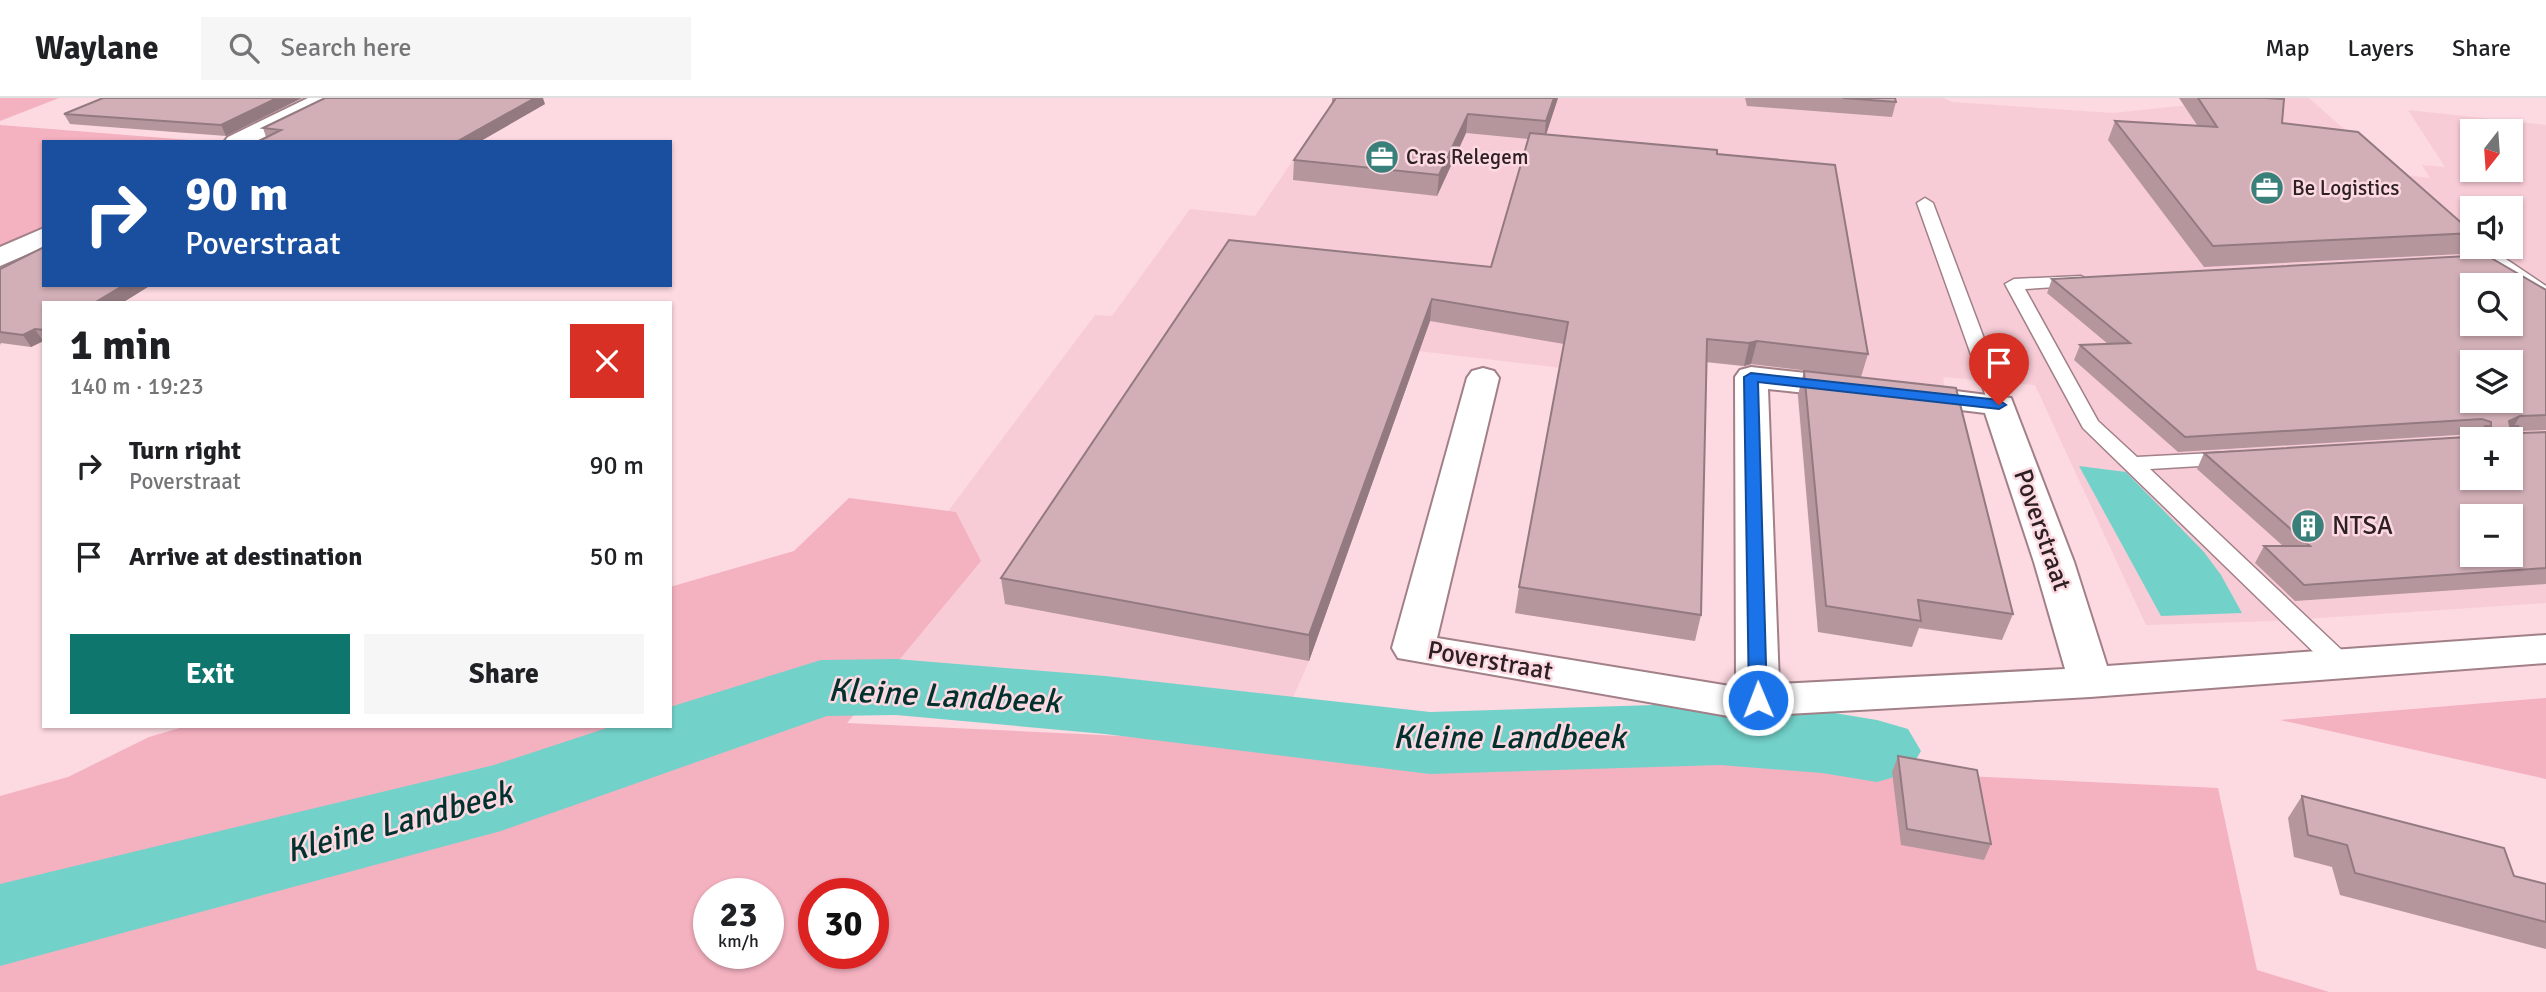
<!DOCTYPE html>
<html lang="en">
<head>
<meta charset="utf-8">
<style>
  body { margin:0; font-family:Signika,sans-serif; background:#f6f6f6; color:#202124; height:100vh; display:flex; flex-direction:column; font-size:26px; white-space:nowrap }
  * { box-sizing:border-box; margin:0 }
  p { font-size:23px; color:#757577 }
  .icon { flex:none; width:38px; height:38px; fill:none; stroke:currentColor; stroke-width:2; stroke-linecap:round; stroke-linejoin:round }
  .map { position:relative; flex:1; overflow:hidden }
  .drawer { position:absolute; left:42px; top:203px; width:630px; height:427px; display:flex; flex-direction:column; background:#fff; border-radius:0px; box-shadow:0 2px 5px #0004 }
  .drawer>* { flex:none }
  .hud { position:absolute; left:42px; top:42px; width:630px; height:147px; border-radius:0px; box-shadow:0 2px 5px #0004; background:#1a4fa0; color:#fff; overflow:hidden }
  .needle { width:46px; rotate:197deg }
  .fabs { position:absolute; left:2460px; top:21px; display:grid; gap:14px }
  .fabs a { display:grid; place-items:center; width:63px; height:63px; border-radius:0px; background:#fff; box-shadow:0 2px 5px #0004; font-size:35px }
  .speed { position:absolute; left:693px; top:780px; display:flex; gap:14px; font-size:35px; font-weight:700; text-align:center }
  .speed>* { display:grid; place-content:center; width:91px; height:91px; border-radius:50%; background:#fff; box-shadow:0 2px 5px #0004; line-height:1 }
  .speed small { font-size:18px; font-weight:400 }
  .speed .limit { border:10px solid #d22; background:#fff; color:#111 }
  .pin { position:absolute; display:grid; place-items:center; width:60px; height:60px; color:#fff; margin:-72px -30px; border-radius:50% 50% 50% 0; rotate:-45deg; box-shadow:0 0 7px #0007 }
  .pin .icon { rotate:45deg }
  .me { position:absolute; width:77px; margin:-38px; rotate:359deg; stroke-linejoin:round; filter:drop-shadow(0 0 5px #0008) }
  .turn { display:flex; align-items:center; gap:24px; height:147px; padding:0 28px; font-size:32px }
  .turn .icon { width:91px; height:91px; stroke-width:2.5 }
  .turn b { display:block; font-size:49px; line-height:60px }
  .round { display:grid; place-items:center; flex:none; width:74px; height:74px; border-radius:0px; background:#f6f6f6 }
  .summary { display:flex; align-items:center; justify-content:space-between; height:119px; padding:0 28px }
  h1 { font-size:42px; font-weight:800; line-height:52px }
  .button { display:flex; gap:14px; margin-top:auto; padding:14px 28px }
  .button a { flex:1; height:80px; border-radius:0px; background:#0f766e; color:#fff; font-size:28px; font-weight:800; line-height:80px; text-align:center }
  .button a+a { background:#f6f6f6; color:#202124 }
  ul { padding:0; list-style:none }
  li { display:flex; align-items:center; gap:21px; height:91px; padding:0 28px }
  li div { flex:1 }
  li b { display:block; font-size:26px }
  li em { font-style:normal }
  header { display:flex; align-items:center; gap:42px; box-sizing:border-box; height:98px; padding:0 35px; background:#fff; border-bottom:2px solid #e0e0e0 }
  header strong { font-size:33px }
  nav { display:flex; gap:38px; margin-inline-start:auto; font-size:24px }
  .search { width:490px; height:63px; background:#f6f6f6; display:flex; align-items:center; gap:18px; box-sizing:border-box; padding:0 24px; border-radius:0px; color:#757577; font-size:26px }
  .map>svg:first-child { display:block }
  .built { fill:#f8ccd6; fill-rule:evenodd }
  .green { fill:#f4b1c0; fill-rule:evenodd }
  .water { fill:#72d2ca }
  .lines { fill:none; stroke-linecap:round; stroke-linejoin:round }
  .river { fill:#72d2ca; fill-rule:evenodd }
  .service-casing { stroke:#a18088; stroke-width:3 }
  .minor-casing { stroke:#a18088; stroke-width:4 }
  .service { fill:#fff; fill-rule:evenodd }
  .minor { fill:#fff; fill-rule:evenodd }
  .wall { fill:#b5969d }
  .shaded-wall { fill:#937a80 }
  .building { fill:#d2afb7; stroke:#937a80; stroke-width:2; fill-rule:evenodd }
  .route { fill:#1a73e8; stroke:#114b97; stroke-width:2 }
  .labels { text-anchor:middle; dominant-baseline:central; stroke-width:5; stroke-linejoin:round; paint-order:stroke }
  .far-poi-label { font-size:21px; fill:#2d2023; stroke:#fdd9e1; text-anchor:start }
  .poi-label { font-size:26px; fill:#2d2023; stroke:#fdd9e1; text-anchor:start }
  .street-label { font-size:26px; fill:#2d2023; stroke:#fdd9e1 }
  .near-water-label { font-size:33px; font-style:italic; fill:#00312e; stroke:#fdd9e1 }
</style>
</head>
<body>
<header>
<strong>Waylane</strong>
<div class="search"><svg class="icon" aria-label="search" viewBox="0 0 24 24"><circle cx="10" cy="10" r="6"/><path d="M15 15l6 6"/></svg>Search here</div>
<nav><a>Map</a><a>Layers</a><a>Share</a></nav>
</header>
<div class="map">
<svg width="2546" height="894" viewBox="0 0 2546 894">
  <rect width="100%" height="100%" fill="#fdd9e1"/>
  <path class="built" d="M1335 0H1944L1952 4 2113 15 2256 0H2309L2395 76 2430 80 2422 67 2445 69 2408 12 2546 27V505L2274 523 2146 527 2035 287 1943 279 1948 312 2002 542 1909 529 1912 549 1818 534 1797 294 1859 281 1703 264 1695 543 1515 515 1561 270 1418 253 1309 563 1283 622 1155 606 859 586 943 420 1095 217 1112 218 1190 111 1255 118ZM2473 33H2511V72H2473ZM2473 110H2511V149H2473ZM2473 187H2511V226H2473ZM2473 264H2511V303H2473ZM2473 341H2511V380H2473ZM2473 418H2511V457H2473Z"/>
  <path class="green" d="M0 0H59L0 23Z
    M0 27 215 44H44V128L0 149Z
    M849 400 956 414 981 463 847 625 2218 690 2257 872 2329 894H0V698L68 679 149 639 187 628H670V489L794 453ZM709 796H768V856H709ZM814 796H873V856H814Z
    M2546 600V681L2280 622Z"/>
  <path class="water" d="M2079 368 2126 374 2204 454 2221 477 2242 515 2161 518Z"/>
  <g class="lines">
    <path class="river" d="M896 561 1105 578 1430 614 1720 605 1822 613 1877 622 1908 631 1921 653 1908 675 1877 684 1822 675 1720 667 1430 676 1105 636 896 617 827 618 501 733 0 868V786L494 667 613 628H670V609L821 562Z"/>
    <g class="service-casing">
      <path id="service" d="M1925 100 1933 105 2009 307 2006 311H1992L1989 307 1917 105Z
        M2500 157 2546 188V201L2540 200 2496 167 2465 168 2457 163 2465 158Z
        M2081 178 2090 183 2087 187 2025 191 2098 323 2137 359 2233 354 2240 356 2243 360 2240 364 2233 366 2150 371 2348 558 2352 564 2348 570 2339 572 2330 570 2083 330 2005 186 2014 181Z"/>
    </g>
    <g class="minor-casing">
      <path id="minor" d="M308 0H337L334 5 255 44H224L228 39Z
        M44 130V149L0 168V149Z
        M1751 269 1852 280 1864 283 1868 290 1864 297 1852 300 1768 291 1779 586 2065 571 2034 464 1985 315 1896 304 1891 297 1896 290 1908 287 2011 300 2074 464 2107 568 2546 537V565L2090 599 1734 619 1398 560 1392 550 1467 280 1472 273 1483 270 1494 273 1499 280 1437 540 1736 589 1735 279 1740 272Z"/>
    </g>
    <use href="#service" class="service"/>
    <use href="#minor" class="minor"/>
  </g>
  <path class="wall" d="M103 0H302L226 38 70 26 64 16Z
    M1332 0H1558L1546 36 1717 56 1868 256 1861 279 2013 516 2002 542 1919 530 1912 549 1818 534 1798 297 1804 273 1859 279 1751 266 1744 268 1706 264 1701 517 1695 543 1515 515 1519 489 1564 246 1430 223 1309 563 1005 506 1001 480 1229 142 1491 169 1528 41 1466 35 1437 98 1293 82 1294 62 1332 6Z
    M1745 0H1895L1896 4 1892 19 1747 8Z
    M2179 0H2265L2282 25 2473 134V137L2462 156 2204 169 2108 42 2115 23 2197 27Z
    M545 6 479 44H257L266 39 263 30Z
    M0 171 44 187H151L122 205H44V243L31 249 1 245 0 247Z
    M2052 181 2546 192V332L2520 333 2521 335 2546 334V486L2295 503 2255 465 2264 448H2283L2197 371 2204 355 2479 338 2473 336 2178 354 2074 262 2080 247 2108 246 2047 195Z
    M1898 658 1991 746 1984 762 1901 747 1892 674Z
    M2302 698 2514 778 2546 786V851L2340 797 2332 769 2294 759 2288 720Z"/>
  <path class="shaded-wall" d="M277 0H302L226 38 221 27Z
    M535 0H543L545 6 479 44H456Z
    M1554 0H1558L1544 43 1546 23Z
    M1468 16 1466 35 1437 98 1439 77Z
    M124 187H151L122 205H94Z
    M1432 201 1430 223 1309 563V537Z
    M35 231 43 243 31 249 23 237Z
    M1757 243 1751 266 1744 268 1749 245Z
    M2520 318 2511 333 2509 323Z"/>
  <path class="building" d="M103 0H277L221 27 64 16Z
    M325 0H535L456 44H257L281 32 263 30Z
    M1336 0H1554L1546 23 1468 16 1439 77 1294 62Z
    M1843 0H1895L1896 4Z
    M2198 0H2265L2284 1 2282 25 2358 34 2473 135 2213 148 2115 23 2217 29Z
    M1530 35 1717 52V56L1835 67 1868 256 1757 243 1749 245 1707 241 1701 517 1519 489 1568 224 1432 201 1309 537 1001 480 1229 142 1491 169Z
    M44 149V187H124L94 205H44V232L35 231 23 237 0 234V171Z
    M2486 157 2546 192V317L2520 318 2509 323 2510 328H2518L2521 335 2546 334V470L2304 487 2264 448H2310L2204 355 2483 338 2485 328H2491V324L2482 321 2185 339 2080 247 2130 245 2052 181ZM2473 187H2511V226H2473ZM2473 264H2511V303H2473ZM2473 341H2511V380H2473ZM2473 418H2511V457H2473Z
    M1804 273 1956 290 2013 516 1918 502 1921 523 1826 508Z
    M1898 658 1977 672 1991 746 1907 731Z
    M2302 698 2504 750 2514 778 2546 786V824L2355 775 2347 747 2308 737Z"/>
  <path class="route" d="M1751 275 1999 302 2006 307 1999 311 1758 284 1767 602 1765 607H1752L1749 602 1744 279Z"/>
  <defs>
    <g id="office-disc" transform="scale(1.75)"><circle r="9.5" fill="#39807b" stroke="#fdd9e1"/><path d="M-6-3h4V-5.5h4V-3h4V5H-6ZM-1-4.5V-3h2v-1.5ZM-6 0V1H6V0Z" fill="#fff"/></g>
    <g id="building-disc" transform="scale(1.75)"><circle r="9.5" fill="#39807b" stroke="#fdd9e1"/><path d="M-4-6H4V6H1V3H-1V6H-4ZM-2.5-4.3h1.7v1.8h-1.7ZM.8-4.3h1.7v1.8H.8ZM-2.5-1h1.7V.8h-1.7ZM.8-1h1.7V.8H.8Z" fill="#fff"/></g>
  </defs>
  <g fill-rule="evenodd">
    <use href="#office-disc" x="1382" y="59"/>
    <use href="#office-disc" x="2267" y="90"/>
    <use href="#building-disc" x="2308" y="428"/>
  </g>
  <g class="labels">
    <g class="far-poi-label">
      <text x="1406" y="59">Cras Relegem</text>
      <text x="2292" y="90">Be Logistics</text>
    </g>
    <g class="poi-label">
      <text x="2332" y="428">NTSA</text>
    </g>
    <g class="street-label">
      <text transform="translate(2042 432) rotate(71)">Poverstraat</text>
      <text transform="translate(1490 563) rotate(10)">Poverstraat</text>
    </g>
    <g class="near-water-label">
      <text transform="translate(944 598) rotate(3)">Kleine Landbeek</text>
      <text x="1509" y="639">Kleine Landbeek</text>
      <text transform="translate(399 724) rotate(-15)">Kleine Landbeek</text>
    </g>
  </g>
</svg>
<div class="fabs">
<a><svg class="needle" viewBox="-14 -14 28 28"><path d="M0-13l5 13h-10z" fill="#e53935"/><path d="M0 13l5-13h-10z" fill="#757577"/></svg></a>
<a><svg class="icon" aria-label="sound" viewBox="0 0 24 24"><path d="M4 9h4l5-4v14l-5-4H4zM17 9q2 3 0 6"/></svg></a>
<a><svg class="icon" aria-label="search" viewBox="0 0 24 24"><circle cx="10" cy="10" r="6"/><path d="M15 15l6 6"/></svg></a>
<a><svg class="icon" aria-label="layers" viewBox="0 0 24 24"><path d="M12 4l9 5-9 5-9-5zM3 14l9 5 9-5"/></svg></a>
<a>+</a>
<a>−</a>
</div>
<div class="speed"><div>23<small>km/h</small></div><div class="limit">30</div></div>
<div class="pin" style="left:1999px;top:307px;background:#d93025"><svg class="icon" aria-label="arrive" viewBox="0 0 24 24"><path d="M6 21V4h12l-3 4 3 4H6"/></svg></div>
<svg class="me" style="left:1758px;top:602px" viewBox="-20 -20 40 40"><circle r="17" fill="#1a73e8" stroke="#fff" stroke-width="3"/><path d="M0-11L8 9 0 5-8 9z" fill="#fff"/></svg>
<div class="hud">
<div class="turn"><svg class="icon" aria-label="right" viewBox="0 0 24 24"><path d="M7 20v-9h11M14 6l5 5-5 5"/></svg><div><b>90 m</b>Poverstraat</div></div>
</div>
<section class="drawer">
<div class="summary"><div><h1>1 min</h1><p>140 m · 19:23</p></div><a class="round" style="background:#d93025;color:#fff"><svg class="icon" aria-label="close" viewBox="0 0 24 24"><path d="M6 6l12 12M18 6L6 18"/></svg></a></div>
<ul>
<li><svg class="icon" aria-label="right" viewBox="0 0 24 24"><path d="M7 20v-9h11M14 6l5 5-5 5"/></svg><div><b>Turn right</b><p>Poverstraat</p></div><em>90 m</em></li>
<li><svg class="icon" aria-label="arrive" viewBox="0 0 24 24"><path d="M6 21V4h12l-3 4 3 4H6"/></svg><div><b>Arrive at destination</b></div><em>50 m</em></li>
</ul>
<div class="button"><a>Exit</a><a>Share</a></div>
</section>
</div>
</body>
</html>
